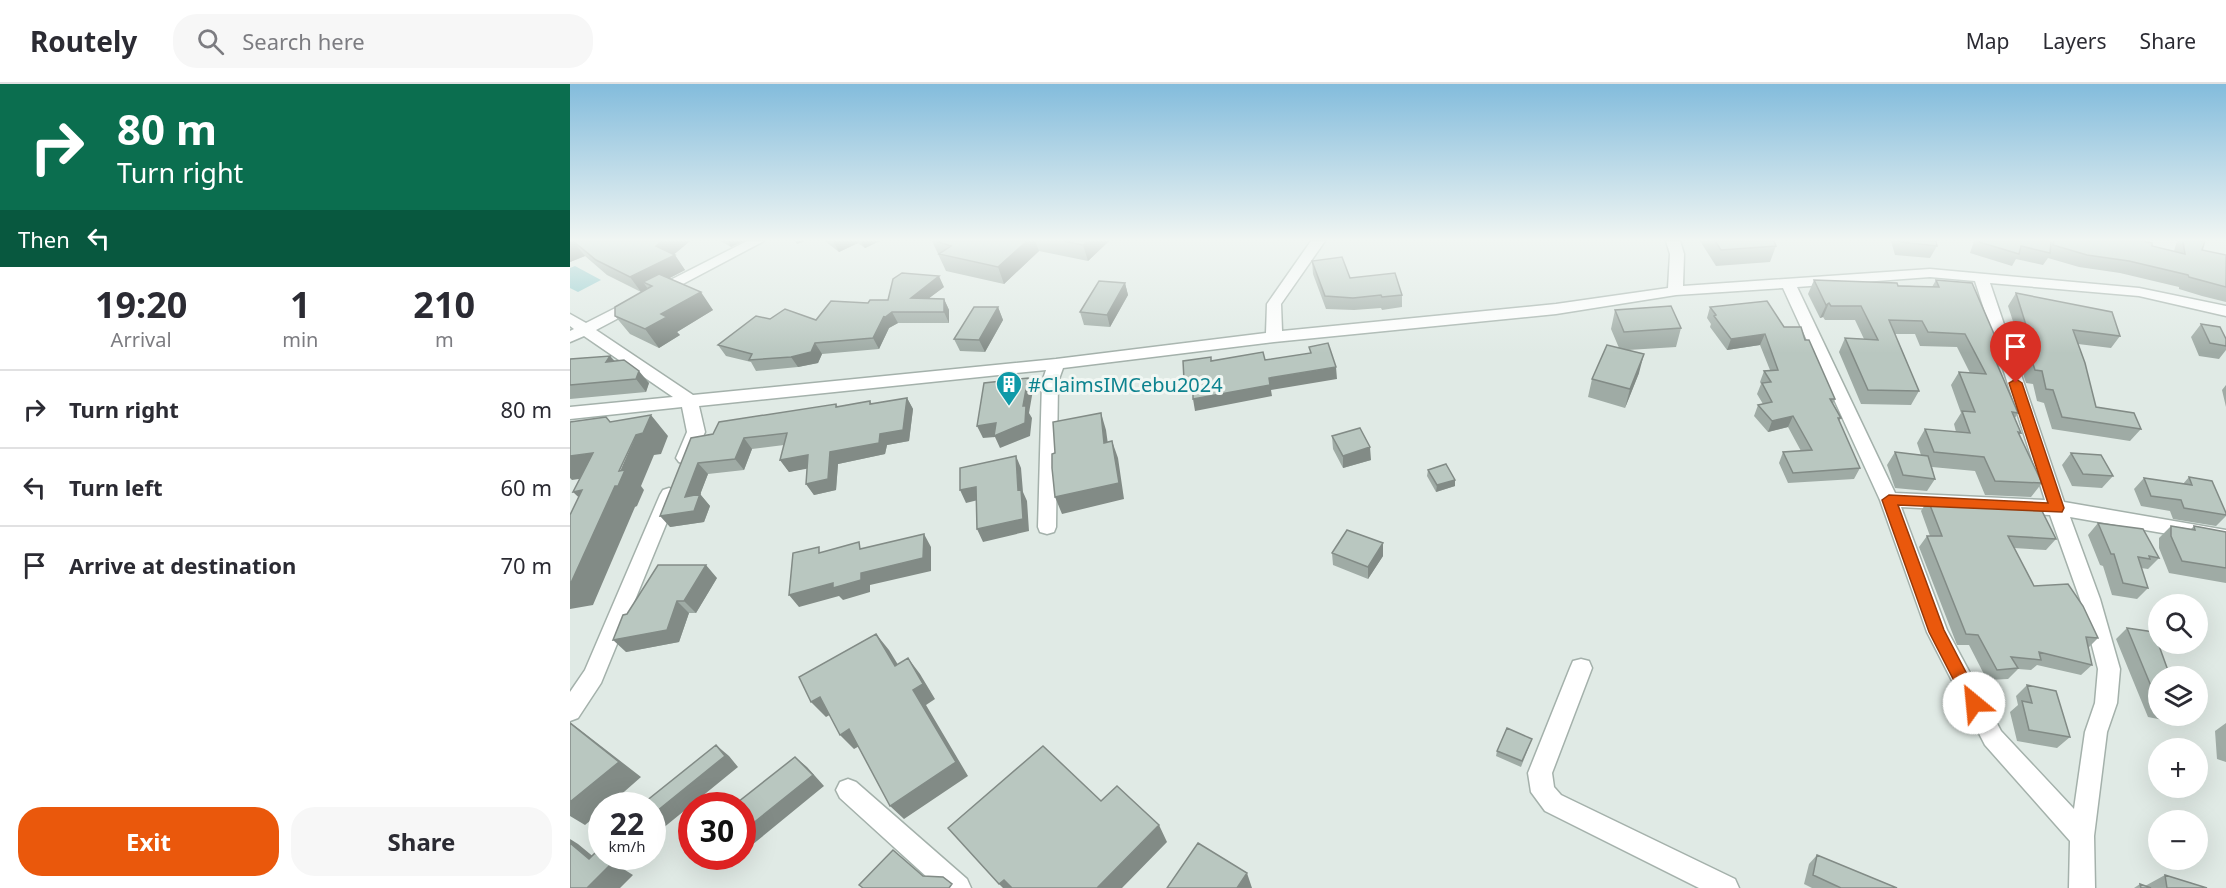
<!DOCTYPE html>
<html lang="en">
<head>
<meta charset="utf-8">
<style>
  body { margin:0; font-family:"Noto Sans",sans-serif; background:#f7f7f7; color:#2b2b33; height:100vh; display:flex; flex-direction:column; font-size:22px; white-space:nowrap }
  * { box-sizing:border-box; margin:0 }
  p { font-size:20px; color:#7c7c81 }
  .icon { flex:none; width:33px; height:33px; fill:none; stroke:currentColor; stroke-width:2; stroke-linecap:round; stroke-linejoin:round }
  .map { position:relative; flex:1; overflow:hidden }
  .panel { display:flex; flex-direction:column; background:#fff; width:570px }
  .panel>* { flex:none }
  .hud { background:#0b6e4f; color:#fff; overflow:hidden }
  .controls { position:absolute; left:1578px; top:510px; display:grid; gap:12px }
  .controls a { display:grid; place-items:center; width:60px; height:60px; border-radius:50%; background:#fff; box-shadow:0 6px 24px #0002; font-size:30px }
  .speed { position:absolute; left:18px; top:708px; display:flex; gap:12px; font-size:30px; font-weight:700; text-align:center }
  .speed>* { display:grid; place-content:center; width:78px; height:78px; border-radius:50%; background:#fff; box-shadow:0 6px 24px #0002; line-height:1 }
  .speed small { font-size:15px; font-weight:400 }
  .speed .limit { border:9px solid #d22; background:#fff; color:#111 }
  .pin { position:absolute; display:grid; place-items:center; width:51px; height:51px; color:#fff; margin:-62px -26px; border-radius:50% 50% 50% 0; rotate:-45deg; box-shadow:0 0 6px #0007 }
  .pin .icon { rotate:45deg }
  .me { position:absolute; width:66px; margin:-33px; rotate:332deg; stroke-linejoin:round; filter:drop-shadow(0 0 4px #0008) }
  .turn { display:flex; align-items:center; gap:21px; height:126px; padding:0 18px; font-size:27px }
  .turn .icon { width:78px; height:78px; stroke-width:2.5 }
  .turn b { display:block; font-size:42px; line-height:51px }
  .then { display:flex; align-items:center; height:57px; padding:0 18px; background:#0003; gap:12px; font-size:22px }
  .eta { display:flex; justify-content:space-evenly; align-items:center; height:102px; text-align:center }
  .eta b { font-size:36px; font-weight:700; line-height:42px }
  .primary-button { display:flex; gap:12px; margin-top:auto; padding:12px 18px }
  .primary-button a { flex:1; height:69px; border-radius:24px; background:#ea580c; color:#fff; font-size:24px; font-weight:700; line-height:69px; text-align:center }
  .primary-button a+a { background:#f7f7f7; color:#2b2b33 }
  ul { padding:0; list-style:none }
  li { display:flex; align-items:center; gap:18px; height:78px; padding:0 18px; border-top:2px solid #e1e1e2 }
  li div { flex:1 }
  li b { display:block; font-size:22px }
  li em { font-style:normal }
  header { display:flex; align-items:center; gap:36px; box-sizing:border-box; height:84px; padding:0 30px; background:#fff; border-bottom:2px solid #e1e1e2 }
  header strong { font-size:28px }
  nav { display:flex; gap:33px; margin-inline-start:auto; font-size:21px }
  .search { width:420px; height:54px; background:#f7f7f7; display:flex; align-items:center; gap:15px; box-sizing:border-box; padding:0 21px; border-radius:24px; color:#7c7c81; font-size:22px }
  main { display:flex; flex:1; min-height:0 }
  .map>svg:first-child { display:block }
  .water { fill:#8dc8cb }
  .lines { fill:none; stroke-linecap:round; stroke-linejoin:round }
  .minor-casing { stroke:#a4b1ab; stroke-width:3 }
  .minor { fill:#fff; fill-rule:evenodd }
  .wall { fill:#9faba5 }
  .shaded-wall { fill:#828b86 }
  .building { fill:#b9c7c0; stroke:#828b86; stroke-width:1.5 }
  .route { fill:#ea580c; stroke:#983908; stroke-width:1.5 }
  .labels { text-anchor:middle; dominant-baseline:central; stroke-width:6; stroke-linejoin:round; paint-order:stroke }
  .culture-label { font-size:20px; fill:#0d838f; stroke:#f1f7f3; text-anchor:start }
</style>
</head>
<body>
<header>
<strong>Routely</strong>
<div class="search"><svg class="icon" aria-label="search" viewBox="0 0 24 24"><circle cx="10" cy="10" r="6"/><path d="M15 15l6 6"/></svg>Search here</div>
<nav><a>Map</a><a>Layers</a><a>Share</a></nav>
</header>
<main>
<section class="panel">
<div class="hud">
<div class="turn"><svg class="icon" aria-label="right" viewBox="0 0 24 24"><path d="M7 20v-9h11M14 6l5 5-5 5"/></svg><div><b>80 m</b>Turn right</div></div>
<div class="then">Then<svg class="icon" aria-label="left" viewBox="0 0 24 24"><path d="M17 20v-9H6M10 6l-5 5 5 5"/></svg></div>
</div>
<div class="eta">
<div><b>19:20</b><p>Arrival</p></div>
<div><b>1</b><p>min</p></div>
<div><b>210</b><p>m</p></div>
</div>
<ul>
<li><svg class="icon" aria-label="right" viewBox="0 0 24 24"><path d="M7 20v-9h11M14 6l5 5-5 5"/></svg><div><b>Turn right</b></div><em>80 m</em></li>
<li><svg class="icon" aria-label="left" viewBox="0 0 24 24"><path d="M17 20v-9H6M10 6l-5 5 5 5"/></svg><div><b>Turn left</b></div><em>60 m</em></li>
<li><svg class="icon" aria-label="arrive" viewBox="0 0 24 24"><path d="M6 21V4h12l-3 4 3 4H6"/></svg><div><b>Arrive at destination</b></div><em>70 m</em></li>
</ul>
<div class="primary-button"><a>Exit</a><a>Share</a></div>
</section>
<div class="map">
<svg width="1656" height="804" viewBox="0 0 1656 804">
  <rect width="100%" height="100%" fill="#e0eae5"/>
  <path class="water" d="M5 182 31 196 8 208 0 204V184Z"/>
  <g class="lines">
    <g class="minor-casing">
      <path id="minor" d="M177 157H194L26 246 123 311 486 275 696 249 697 220 741 157H755L711 220 712 247 986 220 1098 204 1100 170 1096 157H1110L1114 170 1113 202 1360 185 1569 204 1656 222V232L1569 212 1420 199 1494 418 1656 446V460L1500 433 1530 515 1550 585 1547 619 1537 648 1524 752 1525 804H1499L1500 757 1415 661 1357 548 1310 416 1213 204 1106 211 986 230 704 258 493 284 488 298 486 443 484 448 477 450 470 448 468 443 472 298 476 286 129 322 135 348 121 378 115 380 109 378 106 374 117 348 112 323 0 335V323L103 313 14 252 0 258V247L4 245 0 242V230L16 239ZM1360 193 1405 197 1475 416 1325 409 1227 203ZM1331 423 1480 431 1510 515 1528 585 1525 619 1515 648 1504 725 1431 647 1377 546Z
        M99 404 105 406 108 411 31 599 8 634 0 637V608L15 586 90 411 93 406Z
        M1011 575 1019 577 1022 584 982 689 984 703 991 711 1165 795 1169 804H1129L975 727 961 708 958 689 1000 584 1003 577Z
        M278 695 286 698 397 795 401 804H369L270 714 266 706 270 698Z"/>
    </g>
    <use href="#minor" class="minor"/>
  </g>
  <path class="wall" d="M0 157H120L104 170 115 186 99 194 143 226 107 248 110 251 89 264 60 250 45 232 71 208 37 191 15 172 0 178Z
    M151 157H174L161 163Z
    M255 157H310L295 164 288 159 269 168Z
    M362 157H539L518 177 469 167 434 200 376 187Z
    M1130 157H1204L1206 162 1200 178 1146 182Z
    M1321 157H1366L1367 162 1360 174 1325 171Z
    M1404 157H1571L1582 162 1604 167 1607 157H1635L1632 166 1656 171V218L1632 212 1609 205V203L1550 189 1509 183 1478 174 1473 181 1446 175 1442 182 1400 169Z
    M742 177 780 194 832 211V223L812 226 811 224 784 226 756 225 743 190Z
    M1244 196 1362 203 1366 196 1434 273 1428 282 1448 329 1445 334 1451 349 1449 351 1472 399 1461 413 1415 411 1405 387 1362 383 1365 395 1357 407 1325 404 1317 381 1325 368 1351 371 1347 359 1355 345 1386 348 1384 340 1391 329 1381 301 1389 288 1400 289 1387 263 1350 262 1345 250H1325L1349 307 1341 321 1291 320 1269 268 1275 254 1294 255 1285 236H1255L1253 233 1250 234 1238 210Z
    M555 199 558 211 540 243 514 241 510 228Z
    M374 203 359 214 374 215 379 226V239H328L319 244 309 265 252 270 248 279 228 283 186 287 181 278 156 272 148 261 200 235 246 236 298 219 318 216Z
    M1446 209 1550 252 1541 264 1508 260 1526 323 1571 345 1560 357 1482 345 1474 319 1467 317 1463 300 1456 299 1445 265 1450 259 1438 222Z
    M428 223 433 236 415 268 390 267 384 255Z
    M1140 223 1214 243 1235 256 1265 315 1263 320 1271 334 1269 337 1290 384 1284 395 1218 399 1209 379 1213 368 1231 367 1218 343 1198 348 1184 332 1188 321 1193 320 1187 310 1191 300 1190 298 1194 287 1200 286 1190 261 1157 266 1140 243 1141 240 1137 234Z
    M1045 226 1111 244 1106 263 1058 266 1069 289 1055 324 1018 313 1022 295 1049 264 1041 245Z
    M1631 240 1656 262V266L1649 275 1629 272 1621 253Z
    M40 272 45 277 79 299 76 308 0 315V275Z
    M1656 301V323L1652 306Z
    M337 314 343 325 339 357 317 361 315 370 268 380 266 406 244 411 236 400 237 384 219 388 210 376 214 361 182 365 174 386 138 390 130 410 140 422 134 438 100 443 121 354 143 350 266 320 268 323 300 317 302 320Z
    M762 352 801 376 773 384 763 365Z
    M1501 369 1543 392 1532 404 1502 402 1492 381Z
    M858 386 885 396V402L866 408 857 392Z
    M1619 393 1656 429V432L1646 442 1603 435 1600 427 1571 422 1564 405 1574 394 1613 400Z
    M1358 416 1430 422 1432 419 1486 455 1476 466 1444 464 1464 502 1528 554 1518 564 1522 581 1511 591 1467 581 1461 586 1448 585 1438 595 1417 596 1399 561H1387L1349 463 1357 452H1360L1351 427Z
    M1528 439 1589 474 1578 485 1571 484 1578 504 1567 515 1542 511 1533 482 1530 481 1518 451Z
    M1601 442 1621 445 1624 442 1656 448V499L1599 489 1589 464V454Z
    M813 459V472L798 495 763 481 762 469Z
    M147 494 126 529H119L109 558 56 568 57 530Z
    M1557 544 1588 592V632H1600L1593 636 1578 633 1546 555Z
    M1457 601 1500 653 1487 664 1447 657 1440 628 1448 621 1446 612Z
    M1656 639V678L1647 675 1645 647Z
    M962 655 951 683 926 672 927 667Z
    M1247 771 1327 804H1242L1234 800 1239 780Z
    M1595 791 1637 804H1564L1570 800 1575 802Z"/>
  <path class="shaded-wall" d="M3 157 15 172 0 178V158Z
    M92 157H120L101 173 105 171 115 186 83 203 73 198 78 205 71 208 60 193 86 162Z
    M158 157H174L161 163Z
    M225 157H235L227 160Z
    M263 157H287L288 159 269 168Z
    M291 157H310L295 164Z
    M457 157H465L469 167 434 200 428 183Z
    M518 157H539L518 177 513 161Z
    M369 192 374 203 346 224 341 214Z
    M555 199 558 211 540 243 537 231Z
    M131 208 143 226 107 248 110 251 89 264 75 245 91 230Z
    M374 215 379 226V239L374 228Z
    M1259 219 1253 233 1250 234 1256 221Z
    M428 223 433 236 415 268 409 256Z
    M322 228 328 239 319 244 309 265 303 254 314 232Z
    M1195 250 1190 261 1157 266 1161 255Z
    M245 259 252 270 248 279 228 283 221 273Z
    M1074 270 1069 289 1055 324 1060 305Z
    M40 272 50 284 36 278Z
    M766 283 767 295 701 306 702 312 625 327 623 315 699 294Z
    M69 287 79 299 76 308 66 295Z
    M458 294 463 306 459 329 462 334 460 352 430 364 425 353 413 354 407 342 453 322Z
    M623 295 626 307 617 308 614 296Z
    M337 314 343 325 339 357 317 361 315 370 268 380 266 406 244 411 236 400 260 368 310 350Z
    M531 329 536 346 540 375 534 359Z
    M81 331 98 352 91 370 84 371 71 402 74 406 67 422 65 423 23 521 0 525V501L66 351Z
    M1223 332 1218 343 1198 348 1202 337Z
    M174 354 182 365 174 386 165 375Z
    M542 357 548 374 554 415 492 430 485 413Z
    M800 363 801 376 773 384V372Z
    M23 369 42 390 2 396 0 394V372Z
    M238 371 246 383 219 388 210 376Z
    M446 372 451 384 453 408 457 417 459 447 413 458 407 445 448 406Z
    M128 379 138 390 125 424 115 413Z
    M885 396V402L866 408 867 401Z
    M406 403 412 415 396 419 390 406Z
    M12 406 24 428 3 408Z
    M130 410 140 422 134 438 100 443 90 432Z
    M354 450 361 463V487L300 501V508L273 516 269 512 229 523 219 511 291 489Z
    M813 459V472L798 495V483Z
    M136 481 147 494 126 529 114 517Z
    M107 517 119 529 109 558 56 568 43 556Z
    M306 550 319 566 338 597 325 582Z
    M338 574 350 590 365 615 356 621 398 692 334 735 320 722 343 606Z
    M250 613 265 628 256 633 241 618Z
    M0 638 71 693 38 722H32V727L15 741 0 732Z
    M279 645 293 660 284 665 270 651Z
    M146 661 159 672 168 683 87 749 82 746V731Z
    M225 673 237 683 254 702 182 761 172 754V748Z
    M589 741 597 758 552 804H527Z
    M0 755 8 760 37 784 32 772 47 781 63 791 50 804H17L19 775 0 759Z
    M677 789 682 804H667Z
    M434 796 442 804H433L429 800Z"/>
  <path class="building" d="M3 157H92L86 162 105 171 60 193 26 176Z
    M366 157H457L428 183 369 170 381 162Z
    M493 157H518L513 161Z
    M1145 157H1204L1206 162 1151 166Z
    M1330 157H1366L1367 162 1331 158Z
    M1406 157H1481L1480 169 1451 162 1449 170Z
    M1484 157H1571L1582 159V162L1615 170 1613 157H1635L1632 166 1656 171V203L1619 193 1618 191 1559 177 1517 171 1483 161Z
    M772 173 780 194 825 189 832 211 812 213 811 211 783 214 755 212 742 177Z
    M332 189 369 192 341 214 374 215V228H322L314 234V232L303 254 245 259 241 268 221 273 179 276 182 270 148 261 186 232 200 235 215 225 246 236 261 217 298 219 300 216H318L323 195Z
    M89 190 131 208 91 230 97 233 75 245 45 232V223L82 202 73 198Z
    M1244 196 1327 199 1328 202 1369 203 1366 196 1402 199 1434 273H1424L1448 329 1442 328 1451 349 1448 348 1472 399 1425 397 1414 373 1364 368 1355 345 1400 349 1392 327 1405 328 1389 288 1416 290 1395 250 1358 248 1352 237 1319 236 1349 307 1298 306 1275 254 1308 256 1291 222H1261L1259 219 1256 221Z
    M529 197 555 199 537 231 510 228Z
    M1446 209 1542 228 1550 252 1503 246 1515 279 1526 323 1564 329 1571 345 1492 333 1483 306 1476 305 1472 287 1465 286 1454 253 1460 254Z
    M1197 217 1214 243H1231L1235 256H1239L1265 315H1260L1271 334H1268L1290 384 1223 389 1213 368 1242 366 1223 332 1202 337 1188 321 1202 318 1192 299 1201 298 1194 287 1208 286 1195 250 1161 255 1144 232 1146 231 1140 223Z
    M1101 222 1111 244 1054 248 1045 226Z
    M404 223H428L409 256 384 255Z
    M1631 240 1650 243 1656 255V262L1640 259Z
    M758 259 766 283 699 294 700 301 623 315V295L614 296 613 277 641 273V277L693 268 695 276 741 269 739 263Z
    M1037 261 1074 270 1060 305 1022 295Z
    M40 272 36 278 54 276 69 287 66 295 0 301V275Z
    M458 294 453 322H456L455 339 424 352 426 339 407 342 414 299Z
    M337 314 333 346 310 350 309 359 260 368 258 395 236 400 238 371 210 376 217 349 174 354 165 375 128 379 115 413 130 410 124 427 90 432 121 354 143 350 149 338 266 320V323L300 317V320Z
    M531 329 534 359 542 357 549 399 485 413 482 384V370L485 369 483 338Z
    M81 331 73 349 66 351 49 387 55 386 48 402H45L0 501V431L12 406 3 408 23 369 0 372V338L36 333 40 338Z
    M790 344 800 363 773 372 762 352Z
    M1325 368 1358 372 1365 395 1333 391Z
    M1501 369 1531 371 1543 392 1513 390Z
    M446 372 448 406 451 405 453 435 407 445 406 403 390 406V384Z
    M876 380 885 396 867 401 858 386Z
    M1619 393 1642 397 1656 429V431L1614 424 1611 416 1581 412 1574 394 1622 401Z
    M1358 416 1433 422 1432 419 1469 421 1486 455 1438 452 1464 502 1498 500 1513 522 1528 554 1516 553 1522 581 1469 568 1471 576 1441 573 1448 584 1427 586 1408 551 1396 550 1357 452H1372Z
    M1528 439 1573 445 1589 474 1579 472 1580 475 1568 473 1578 504 1553 499 1544 470H1541Z
    M1601 442 1625 446 1624 442 1656 448V484L1612 477 1601 452Z
    M777 446 813 459 798 483 762 469Z
    M354 450 353 474 291 489V496L263 504V499L219 511 223 469 249 463V469L289 458 290 465Z
    M88 481H136L114 517H107L97 546 43 556 53 531 57 530Z
    M1557 544 1584 548 1600 592H1588V619Z
    M306 550 325 582 338 574 353 600 343 606 386 678 320 722 279 645 270 651 250 613 241 618 229 593Z
    M1457 601 1486 607 1500 653 1459 646 1452 617 1462 619Z
    M0 639 49 678 0 718Z
    M937 644 962 655 952 677 927 667Z
    M146 661 155 672 82 731V722H70Z
    M473 662 531 717 547 702 589 741 527 804H442L434 796 429 800 378 744Z
    M225 673 243 691 172 748V722H163Z
    M0 759 19 775 25 769 42 779 17 804H0Z
    M628 759 677 789 667 804H597Z
    M323 766 353 792 373 793 382 800 379 804H293L289 801Z
    M1247 771 1327 804H1271L1243 791Z
    M1595 791 1637 804H1597Z
    M1570 800 1581 804H1571Z"/>
  <linearGradient id="sky" x2="0" y2="1"><stop stop-color="#83bcdc"/><stop offset="0.58" stop-color="#f1f6f3"/><stop offset="1" stop-color="#f1f6f3" stop-opacity="0"/></linearGradient>
  <rect width="1656" height="269" fill="url(#sky)"/>
  <path class="route" d="M1446 295 1452 299 1494 424 1492 428 1328 421 1374 546 1412 619 1410 624 1404 626 1398 624 1359 548 1312 416 1319 411 1478 419 1439 299Z"/>
  <defs>
    <g id="building-pin" transform="scale(1.35)"><path d="M0 17L-7.5 6A9.5 9.5 0 1 1 7.5 6Z" fill="#0f9aa8" stroke="#f1f7f3"/><path d="M-4-6H4V6H1V3H-1V6H-4ZM-2.5-4.3h1.7v1.8h-1.7ZM.8-4.3h1.7v1.8H.8ZM-2.5-1h1.7V.8h-1.7ZM.8-1h1.7V.8H.8Z" fill="#fff"/></g>
  </defs>
  <g fill-rule="evenodd">
    <use href="#building-pin" x="439" y="300"/>
  </g>
  <g class="labels">
    <g class="culture-label">
      <text x="458" y="300">#ClaimsIMCebu2024</text>
    </g>
  </g>
</svg>
<div class="controls">
<a><svg class="icon" aria-label="search" viewBox="0 0 24 24"><circle cx="10" cy="10" r="6"/><path d="M15 15l6 6"/></svg></a>
<a><svg class="icon" aria-label="layers" viewBox="0 0 24 24"><path d="M12 4l9 5-9 5-9-5zM3 14l9 5 9-5"/></svg></a>
<a>+</a>
<a>−</a>
</div>
<div class="speed"><div>22<small>km/h</small></div><div class="limit">30</div></div>
<div class="pin" style="left:1446px;top:299px;background:#d93025"><svg class="icon" aria-label="arrive" viewBox="0 0 24 24"><path d="M6 21V4h12l-3 4 3 4H6"/></svg></div>
<svg class="me" style="left:1404px;top:619px" viewBox="-20 -20 40 40"><circle r="19" fill="#fff"/><path d="M0-13L10 11 0 6-10 11z" fill="#ea580c"/></svg>
</div>
</main>
</body>
</html>
